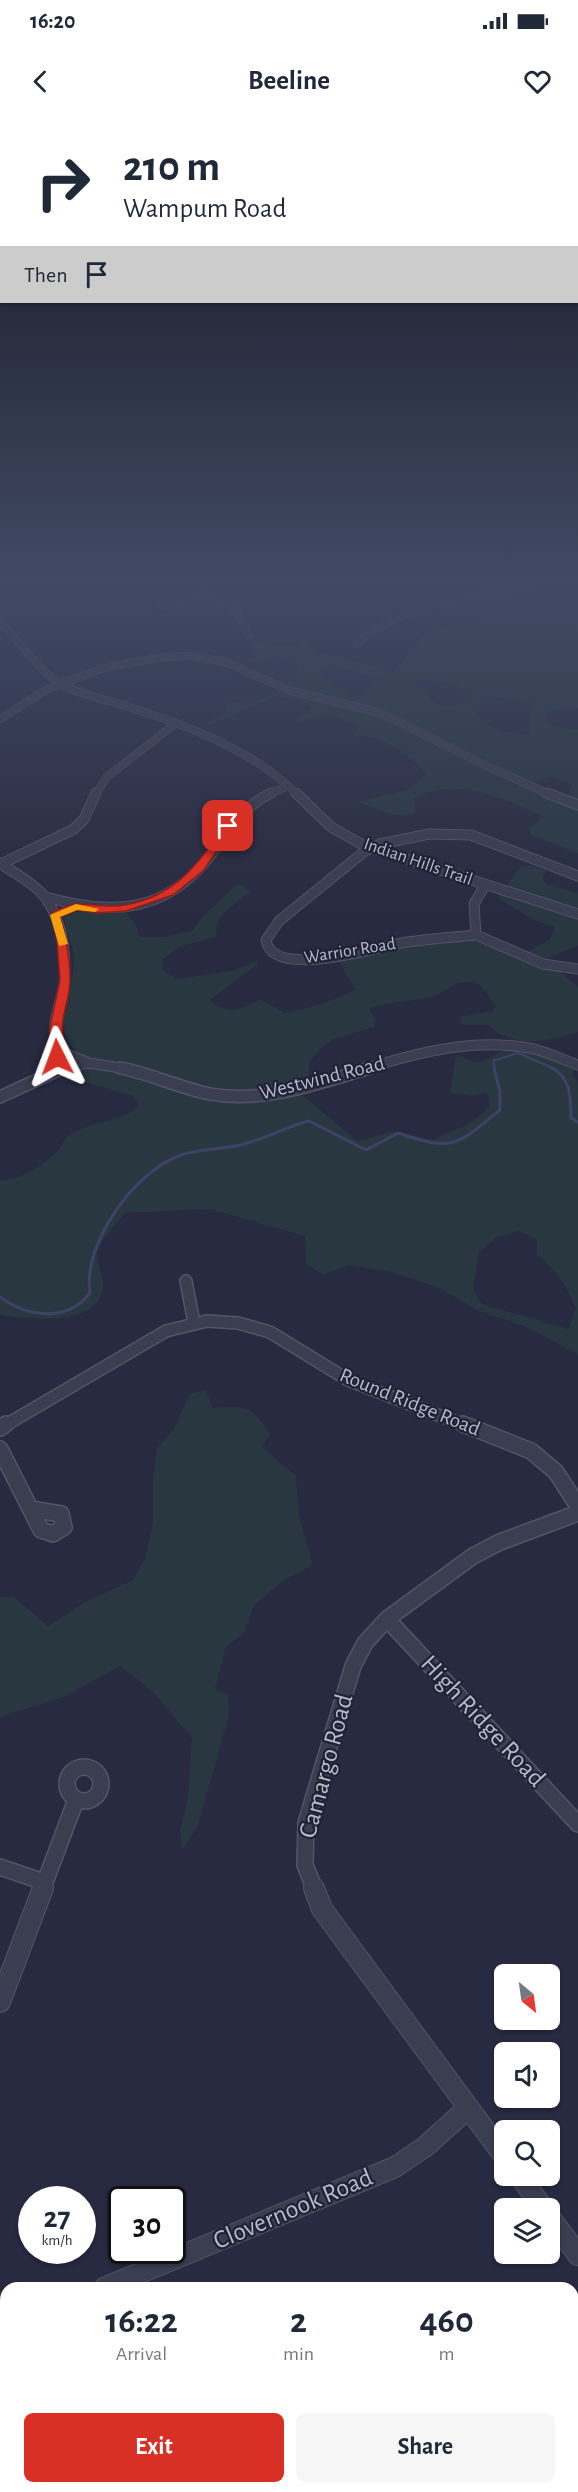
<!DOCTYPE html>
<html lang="en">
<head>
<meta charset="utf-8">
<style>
  body { margin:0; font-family:"Alegreya Sans",sans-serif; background:#f6f6f7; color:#1f2937; height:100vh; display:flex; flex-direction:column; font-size:22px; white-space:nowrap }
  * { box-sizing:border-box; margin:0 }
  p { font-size:20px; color:#747a83 }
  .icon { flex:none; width:33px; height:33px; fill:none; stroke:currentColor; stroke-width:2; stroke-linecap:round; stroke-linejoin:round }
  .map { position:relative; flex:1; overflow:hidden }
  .drawer { position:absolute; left:0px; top:2162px; width:579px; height:212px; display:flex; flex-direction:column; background:#fff; border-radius:18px 18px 0 0; box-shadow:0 2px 4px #0004 }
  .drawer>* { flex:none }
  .hud { position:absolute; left:0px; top:0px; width:579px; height:183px; box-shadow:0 2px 4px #0004; background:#fff; color:#1f2937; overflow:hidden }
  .needle { width:39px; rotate:151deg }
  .fabs { position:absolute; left:494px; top:1844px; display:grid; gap:12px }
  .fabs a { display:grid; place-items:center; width:66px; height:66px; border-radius:9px; background:#fff; box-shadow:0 2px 4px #0004; font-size:30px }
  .speed { position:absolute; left:18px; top:2066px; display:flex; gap:12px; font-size:30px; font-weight:700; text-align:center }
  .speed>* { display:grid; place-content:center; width:78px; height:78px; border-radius:50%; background:#fff; box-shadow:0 2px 4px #0004; line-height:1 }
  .speed small { font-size:15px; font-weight:400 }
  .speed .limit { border:3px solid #111; border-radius:9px; background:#fff; color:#111 }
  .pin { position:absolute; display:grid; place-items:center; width:51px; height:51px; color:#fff; margin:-26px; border-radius:12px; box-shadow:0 3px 9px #0006 }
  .me { position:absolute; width:66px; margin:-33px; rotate:357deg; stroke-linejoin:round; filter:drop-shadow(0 0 4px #0008) }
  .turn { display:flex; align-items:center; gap:21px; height:126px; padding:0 24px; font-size:27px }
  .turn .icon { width:78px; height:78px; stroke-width:2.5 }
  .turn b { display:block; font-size:42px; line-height:51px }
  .then { display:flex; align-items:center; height:57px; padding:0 24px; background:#0003; gap:12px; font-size:22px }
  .eta { display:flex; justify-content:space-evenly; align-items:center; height:102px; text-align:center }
  .eta b { font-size:36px; font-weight:600; line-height:42px }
  .cta { display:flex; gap:12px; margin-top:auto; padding:12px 24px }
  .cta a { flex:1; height:69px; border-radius:9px; background:#d93025; color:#fff; font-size:24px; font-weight:600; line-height:69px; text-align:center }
  .cta a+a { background:#f6f6f7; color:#1f2937 }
  .status { display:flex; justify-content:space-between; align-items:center; height:42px; padding:0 30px; background:#fff; direction:ltr }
  .status svg { height:16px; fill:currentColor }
  header { display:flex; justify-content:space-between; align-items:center; height:78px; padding:0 24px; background:#fff; font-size:27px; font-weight:600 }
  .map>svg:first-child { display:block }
  .green { fill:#293741; fill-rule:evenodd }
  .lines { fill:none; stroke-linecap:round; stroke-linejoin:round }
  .stream-far1 { stroke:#3e4267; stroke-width:2 }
  .stream { stroke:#3e4267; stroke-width:3 }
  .minor-far4-casing { stroke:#535567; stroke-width:8 }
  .minor-far3-casing { stroke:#535567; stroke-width:11 }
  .minor-far2-casing { stroke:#535567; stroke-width:14 }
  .minor-far1-casing { stroke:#535567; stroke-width:18 }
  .minor-casing { stroke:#535567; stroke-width:22 }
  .minor-far4 { stroke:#3b3d50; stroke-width:7 }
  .minor-far3 { stroke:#3b3d50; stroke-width:9 }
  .minor-far2 { stroke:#3b3d50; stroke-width:11 }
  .minor-far1 { stroke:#3b3d50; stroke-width:15 }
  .minor { stroke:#3b3d50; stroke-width:20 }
  .route { fill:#d93025; stroke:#8d1f18; stroke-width:1.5 }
  .slow { fill:#f59e0b }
  .labels { text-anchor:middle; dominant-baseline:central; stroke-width:4.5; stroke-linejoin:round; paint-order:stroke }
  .far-street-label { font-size:18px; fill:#b8b9ca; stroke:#202235 }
  .street-label { font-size:21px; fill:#b8b9ca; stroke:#202235 }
  .near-street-label { font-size:26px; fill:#b8b9ca; stroke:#202235 }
</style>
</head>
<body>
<div class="status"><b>16:20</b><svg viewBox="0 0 49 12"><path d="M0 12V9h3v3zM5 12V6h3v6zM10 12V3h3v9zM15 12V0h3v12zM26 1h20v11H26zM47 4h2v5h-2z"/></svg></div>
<header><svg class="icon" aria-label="back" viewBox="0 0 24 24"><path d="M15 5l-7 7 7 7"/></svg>Beeline<svg class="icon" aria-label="heart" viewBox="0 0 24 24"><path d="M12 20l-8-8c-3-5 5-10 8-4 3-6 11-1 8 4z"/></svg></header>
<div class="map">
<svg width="578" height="2372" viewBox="0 0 578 2372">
  <rect width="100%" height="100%" fill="#272a40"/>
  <path class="green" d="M578 478V588L563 587 546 593 544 597C551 608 566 610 578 609V681L568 674 572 665 553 656 523 665 578 688V733L531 715 528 709 539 701 541 695C502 678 454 655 413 679L416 692C400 702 374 687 358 682L407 670 426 654C408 632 383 615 355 616L354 613 360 607 332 594 298 602 296 598 312 590 310 586 298 580 276 576 200 609 197 607 226 593 228 589 222 584 226 582C242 584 263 582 277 571 284 565 288 559 296 555L298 547C275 528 269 545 245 542L253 538 254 529 250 522C271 518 281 535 303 521L318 533 393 552 426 513 436 508ZM335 545 378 559C367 566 363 580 347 578L349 572 326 563 328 560 321 555 319 548ZM417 560C436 560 461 560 471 579L452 587 434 583 426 571 414 565ZM492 576 534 584 527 589 531 598 528 615C510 614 487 609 475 594Z
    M529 745 547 751 542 758 546 764 578 773V792L504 768 521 747Z
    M240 764 250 771 221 796 217 803 216 817 179 827 162 840 163 850 176 859 232 851 257 841 258 844 210 880C229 896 240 890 260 879L285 893 318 885 356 870 337 839 403 825 474 821 560 851 578 867V912C552 921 510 930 489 905H463L458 897 492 891 496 886 480 864C456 858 455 866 436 875 418 882 391 880 369 889L376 901 374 907 334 919 319 930 309 943V955L300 973 357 1021 395 1011 433 1020C457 1005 471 1010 490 984L487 973 472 976 450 973 456 935C463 937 472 942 478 942 487 943 499 929 512 929 533 928 556 941 575 949L572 955 577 960 578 976V1234L524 1206 479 1191 439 1168 410 1158 387 1151 349 1145 323 1155 306 1144 305 1116 210 1089 125 1093C116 1106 103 1115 98 1131 95 1141 104 1156 103 1167 98 1209 27 1198 0 1195V1061C21 1059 41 1047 57 1032 61 1028 63 1021 67 1017 88 1000 119 1004 139 986L132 976 75 959 70 954 77 948 80 934C46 907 75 873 74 838 73 824 65 811 64 797L70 792 125 790 136 805 140 817H164L193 810 204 795 235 766ZM519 1111 537 1120V1134C558 1153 565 1163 576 1189L568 1209 482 1184 473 1170 479 1132 496 1118Z
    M498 775H513L578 798V825L543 840 528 832 550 819 555 807 534 800 501 780Z
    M206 1270 213 1288C247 1285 250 1285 270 1314L262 1327 296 1356 299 1396 313 1445 282 1461 253 1487 245 1512 226 1527 215 1569 228 1574 229 1595 198 1706 182 1730 180 1711 188 1677 192 1618 153 1572 120 1546 66 1576 0 1597V1477H14L48 1506 87 1481 133 1460 146 1436 153 1400V1358L157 1328 173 1311 190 1274Z"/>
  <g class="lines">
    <path class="stream-far1" d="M495 949 493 941 518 933 555 949"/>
    <path class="stream" d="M552 948C572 959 570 977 571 998L578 1002
      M0 1177C27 1197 67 1203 90 1173 82 1124 135 1051 181 1035 202 1028 226 1030 248 1023 269 1017 288 1006 309 1001L366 1030 398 1013C454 1032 456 1026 500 990V972L494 948"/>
    <g class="minor-far4-casing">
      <path id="minor-far4" d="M202 463 206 475 235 488 249 515
        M272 467 275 463
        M162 486 206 475
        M0 503C22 521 35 549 61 564 79 575 105 579 126 586 188 606 250 628 298 675
        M357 523C410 479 481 475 547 463
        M0 599 46 570 103 548 163 537 191 536 226 542 288 570 381 593 487 646 551 675
        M95 675 107 657 176 603
        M267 675 288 666"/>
    </g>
    <g class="minor-far3-casing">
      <path id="minor-far3" d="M296 673 331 707 363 725 578 794
        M547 673 578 685
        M0 743C15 754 36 764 47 780 63 804 67 836 64 864 62 882 47 910 59 927 65 935 78 938 87 942
        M1 744 74 709 84 699 96 673
        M485 765 474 784 476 815 543 844 578 849
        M46 777C113 796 166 793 211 735 230 710 242 687 271 673
        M476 815C453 817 430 819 407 822 381 826 272 861 266 820L279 801 365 731 380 724 429 714 471 715 578 756
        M59 949 88 943 128 949
        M365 949C419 932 477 917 534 929 549 933 564 940 578 945"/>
    </g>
    <g class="minor-far2-casing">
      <path id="minor-far2" d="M121 948C151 954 180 968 210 974 263 984 319 963 370 948
        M0 977 63 948
        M186 1161 194 1203
        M4 1306 166 1211 207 1201 238 1203 270 1212 348 1260 466 1306"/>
    </g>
    <g class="minor-far1-casing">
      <path id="minor-far1" d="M463 1304 531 1331 556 1352 578 1386
        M0 1308 6 1304
        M0 1329 41 1410 53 1414 64 1407 61 1394 31 1389
        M387 1499 578 1704
        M67 1664a17 17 0 1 1 34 0a17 17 0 1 1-34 0Z
        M0 1747 44 1762
        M42 1770 76 1680
        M315 1770 305 1745 306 1703 353 1546 365 1523 387 1499 473 1436 500 1422 578 1393"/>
    </g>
    <g class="minor-casing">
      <path id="minor" d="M314 1768 322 1789 504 2036
        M0 1882 43 1768
        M519 2055 543 2088
        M549 2096 578 2135
        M104 2168 395 2047 426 2026 468 1988"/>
    </g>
    <use href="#minor-far4" class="minor-far4"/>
    <use href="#minor-far3" class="minor-far3"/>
    <use href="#minor-far2" class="minor-far2"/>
    <use href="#minor-far1" class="minor-far1"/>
    <use href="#minor" class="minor"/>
  </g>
  <linearGradient id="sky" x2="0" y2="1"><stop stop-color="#151723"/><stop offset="0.58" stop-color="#414a64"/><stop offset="1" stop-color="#414a64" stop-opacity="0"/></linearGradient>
  <rect width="578" height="795" fill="url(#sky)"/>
  <path class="route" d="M228 704 233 706 204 750 173 775 126 791 98 793 77 790 60 797C66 817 70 837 70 858 70 887 56 898 66 929L61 940H53L55 929 49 911 60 860 57 822 51 793C59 790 69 784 77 784 93 784 108 788 124 785 175 777 198 744 225 705Z"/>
  <path class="slow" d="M76 784 99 789 95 792 77 790 60 797 68 824 59 826 50 795Z"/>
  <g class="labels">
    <g class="far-street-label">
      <text transform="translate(418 742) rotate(19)">Indian Hills Trail</text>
      <text transform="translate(350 831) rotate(-9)">Warrior Road</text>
    </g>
    <g class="street-label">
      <text transform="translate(322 958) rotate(-14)">Westwind Road</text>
      <text transform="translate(410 1282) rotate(22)">Round Ridge Road</text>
    </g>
    <g class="near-street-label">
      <text transform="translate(483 1601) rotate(47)">High Ridge Road</text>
      <text transform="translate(326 1646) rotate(-75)">Camargo Road</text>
      <text transform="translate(293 2089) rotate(-23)">Clovernook Road</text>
    </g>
  </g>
</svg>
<div class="fabs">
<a><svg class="needle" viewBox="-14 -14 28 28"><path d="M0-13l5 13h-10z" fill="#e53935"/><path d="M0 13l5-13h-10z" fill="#747a83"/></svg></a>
<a><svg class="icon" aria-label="sound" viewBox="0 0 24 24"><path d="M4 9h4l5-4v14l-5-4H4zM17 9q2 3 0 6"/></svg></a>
<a><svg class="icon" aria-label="search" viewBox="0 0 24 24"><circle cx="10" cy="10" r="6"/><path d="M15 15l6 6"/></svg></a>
<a><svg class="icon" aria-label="layers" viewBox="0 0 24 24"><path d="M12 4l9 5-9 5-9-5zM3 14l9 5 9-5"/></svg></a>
</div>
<div class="speed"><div>27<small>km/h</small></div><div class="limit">30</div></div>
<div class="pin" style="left:228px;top:706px;background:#d93025"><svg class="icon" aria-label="arrive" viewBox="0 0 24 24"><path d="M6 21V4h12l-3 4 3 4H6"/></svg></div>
<svg class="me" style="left:57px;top:937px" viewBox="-20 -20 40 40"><path d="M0-17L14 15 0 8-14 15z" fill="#d93025" stroke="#fff" stroke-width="4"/></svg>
<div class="hud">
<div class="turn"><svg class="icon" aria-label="right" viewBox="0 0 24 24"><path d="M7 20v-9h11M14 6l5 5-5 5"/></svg><div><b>210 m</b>Wampum Road</div></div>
<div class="then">Then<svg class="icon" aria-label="arrive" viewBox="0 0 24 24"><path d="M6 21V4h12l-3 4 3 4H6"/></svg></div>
</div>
<section class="drawer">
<div class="eta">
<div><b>16:22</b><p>Arrival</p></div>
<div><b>2</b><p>min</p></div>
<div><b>460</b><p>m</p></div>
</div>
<div class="cta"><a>Exit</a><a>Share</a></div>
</section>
</div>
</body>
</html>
